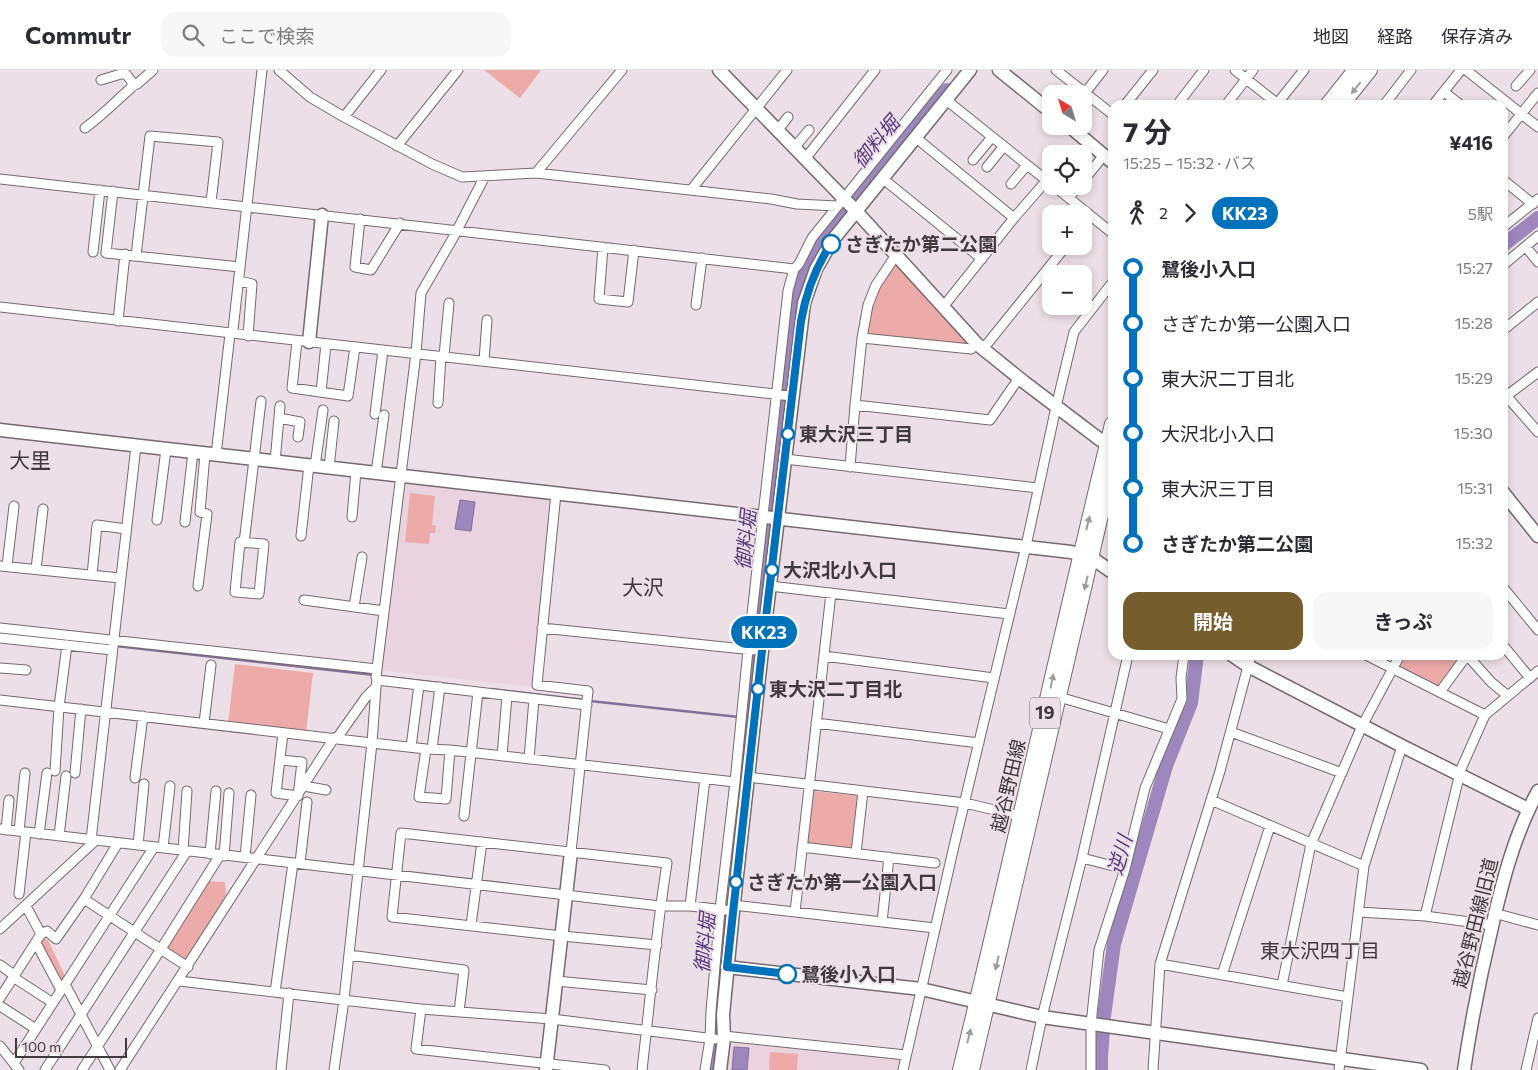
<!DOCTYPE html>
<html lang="ja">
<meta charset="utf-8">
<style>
body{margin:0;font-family:Commissioner,"Noto Sans JP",sans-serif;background:#f7f7f7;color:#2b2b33;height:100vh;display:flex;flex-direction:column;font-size:19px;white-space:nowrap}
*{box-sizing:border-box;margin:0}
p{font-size:16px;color:#7c7c81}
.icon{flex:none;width:28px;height:28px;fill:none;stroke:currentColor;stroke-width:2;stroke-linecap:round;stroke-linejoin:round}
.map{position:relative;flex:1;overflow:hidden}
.panel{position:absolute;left:1108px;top:30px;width:400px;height:560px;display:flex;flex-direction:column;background:#fff;border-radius:15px;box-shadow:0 2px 8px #0003}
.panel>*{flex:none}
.badge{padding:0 10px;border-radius:16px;font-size:18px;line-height:32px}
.needle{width:32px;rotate:322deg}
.fabs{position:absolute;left:1042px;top:15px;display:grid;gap:10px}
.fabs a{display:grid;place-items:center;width:50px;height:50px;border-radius:10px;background:#fff;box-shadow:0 2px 8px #0003;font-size:25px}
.scale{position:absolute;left:15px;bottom:12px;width:112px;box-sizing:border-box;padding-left:5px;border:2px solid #403a3d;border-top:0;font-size:14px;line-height:18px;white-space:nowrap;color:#403a3d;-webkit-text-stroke:4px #eddfe7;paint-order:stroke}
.map>.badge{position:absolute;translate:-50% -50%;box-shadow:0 0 0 2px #fff}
.legs{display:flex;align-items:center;gap:8px;height:55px;padding:0 15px;font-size:16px}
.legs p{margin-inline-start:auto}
.headline{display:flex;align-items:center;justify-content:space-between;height:85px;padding:0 15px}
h1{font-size:28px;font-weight:700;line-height:38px}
.cta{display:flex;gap:10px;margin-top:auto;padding:10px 15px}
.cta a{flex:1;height:58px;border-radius:15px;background:#765d2e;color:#fff;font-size:20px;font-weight:700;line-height:58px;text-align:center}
.cta a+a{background:#f7f7f7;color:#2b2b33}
ul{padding:0 15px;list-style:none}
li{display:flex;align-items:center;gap:18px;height:55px;font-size:19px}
li i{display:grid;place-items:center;width:8px;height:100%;margin:0 6px;background:currentColor}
li i::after{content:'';width:12px;height:12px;margin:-6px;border:4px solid;border-radius:50%;background:#fff}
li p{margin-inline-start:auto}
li:first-child i{background:linear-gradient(#0000 50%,currentColor 0)}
li:last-child i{background:linear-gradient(currentColor 50%,#0000 0)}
header{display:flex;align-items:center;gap:30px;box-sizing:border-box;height:70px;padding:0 25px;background:#fff;border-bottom:1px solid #e1e1e2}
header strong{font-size:24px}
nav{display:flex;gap:28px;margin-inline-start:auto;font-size:18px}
.search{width:350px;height:45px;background:#f7f7f7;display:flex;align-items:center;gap:12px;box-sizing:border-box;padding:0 18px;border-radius:15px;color:#7c7c81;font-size:19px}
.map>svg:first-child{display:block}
.built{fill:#e9d3df}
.green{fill:#ecaba8}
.water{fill:#9d87bd;stroke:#817097}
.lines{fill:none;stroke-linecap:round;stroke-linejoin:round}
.stream{stroke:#817097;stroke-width:2.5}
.river{stroke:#9d87bd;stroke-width:14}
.street-casing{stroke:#766970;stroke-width:11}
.secondary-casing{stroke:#766970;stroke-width:15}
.primary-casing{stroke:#766970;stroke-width:16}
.street{stroke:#fff;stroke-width:9}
.secondary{stroke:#fff;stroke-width:12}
.primary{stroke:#fff;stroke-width:14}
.oneway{fill:#a09c9e}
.line-1-casing{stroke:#fff;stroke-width:11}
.line-1{stroke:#0072bc;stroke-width:8}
.stop-1-dot{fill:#fff;stroke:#0072bc;stroke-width:2.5}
.labels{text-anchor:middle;stroke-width:4;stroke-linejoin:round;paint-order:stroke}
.shield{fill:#eddfe7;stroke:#746c70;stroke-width:1}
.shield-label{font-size:18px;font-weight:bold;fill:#403a3d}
.stop-label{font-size:19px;font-weight:bold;fill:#403a3d;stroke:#eddfe7;text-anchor:start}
.street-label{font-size:19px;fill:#403a3d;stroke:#eddfe7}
.water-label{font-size:20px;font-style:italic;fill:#57387c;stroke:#eddfe7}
.neighbourhood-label{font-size:20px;fill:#403a3d;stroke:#eddfe7}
.quarter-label{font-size:21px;fill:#403a3d;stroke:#eddfe7}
</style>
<header>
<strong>Commutr</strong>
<div class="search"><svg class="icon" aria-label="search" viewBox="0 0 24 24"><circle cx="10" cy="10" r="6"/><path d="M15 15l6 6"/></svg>ここで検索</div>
<nav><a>地図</a><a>経路</a><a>保存済み</a></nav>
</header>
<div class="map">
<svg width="1538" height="1000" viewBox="0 0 1538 1000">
<rect width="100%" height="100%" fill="#eddfe7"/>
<path class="built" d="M401,410l152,18 -20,189 -154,-17z
M728,970l173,19 -3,11h-175z"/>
<path class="green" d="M484,0h57l-21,28z
M895,192l74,81 -2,2 -97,-11 -2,-3 2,-21 8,-19z
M410,423l25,3 -3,29 4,1 -1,7h-5l-1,11 -24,-2z
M1405,585h58l-23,30 -3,2 -35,-18 -1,-3z
M235,594l78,9 -7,59 -78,-9z
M812,721l47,5 -5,50 -4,3 -41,-5 -3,-4z
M205,811l20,1 2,22 -40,61 -24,-17z
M44,868l4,2 17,36 -6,6 -19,-39z
M770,982l28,2 -1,16h-28z"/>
<path class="water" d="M460,430l15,2 -4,29 -16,-2z
M734,977l15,1 -2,22h-15z"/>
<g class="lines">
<path class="stream" d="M0,563l73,8
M116,576l258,29
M379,606l77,9
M491,619l94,11
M590,631l149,16"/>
<path class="river" d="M1502,176l36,-28
M741,716l6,-68 20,-170 1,-27 30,-211 1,-23 5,-19 56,-75 87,-103
M712,1000l3,-48 11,-105
M1101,1000v-13l3,-41 10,-72 52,-178 25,-63 6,-48"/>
<g class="street-casing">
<path id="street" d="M279,0l31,27 34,20 88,47 30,13 74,-4 235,26 26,5 40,2
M1056,0l56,44
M1235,0l44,35
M1466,0l72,57
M132,16l5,-2 16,-14
M1516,16l14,-16
M1444,22l17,13
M1085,23l18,-23
M945,29l106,85
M1125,35l28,-35
M1177,35l27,-35
M1226,35l27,-35
M1276,35l28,-35
M1384,35l27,-35
M1433,35l28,-35
M344,47l37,-47
M85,58c17,-12 31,-27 47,-41v-5l-6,-8h-5l-20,6
M777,61l11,-14
M915,67l99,81
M1502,68l36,-45
M397,76l61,-76
M794,78l15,-18
M805,89l70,-89
M973,90l19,-23
M987,97l17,-21
M536,103l86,-103
M882,108l100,81
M0,109l794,90
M1502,109l31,25
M1084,110l20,-25
M1011,114l16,-19
M1054,116l58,47
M691,120l96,-120
M113,121l-7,62 134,14
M1069,128l9,-12
M360,149l-5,48 16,3 29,-47
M1084,154l7,-8
M1502,158l36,-29
M603,177l-4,52 29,3 6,-52
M1526,177l12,15
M93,182l7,-62
M136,186l14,-120 68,6 -7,60
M1502,196l36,-30
M239,211l13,3 -4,52
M696,235l6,-47
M0,237l792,89
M943,237l71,-89 33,-38
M118,251l7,-67
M1502,261l36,-29
M862,268l109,11 6,-5
M297,271l-5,47 56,8 7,-49
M983,279l83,-103
M444,286l5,-53
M484,291l3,-41
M1502,321l36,41
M321,322l5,-48
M1505,327l33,-25
M438,333l3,-47
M855,335l135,15 29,-42
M375,344l8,-64
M279,348l21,4 -2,15
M216,385l14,-121 3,-4 29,-260
M785,389l253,29
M275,392l5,-56
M315,396l8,-56
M850,397l5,-62 7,-67 6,-33 8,-20 20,-30
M329,398l5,-47
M376,403l8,-58
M556,423l-19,192 51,6 -17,161
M352,447l4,-46
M157,450l9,-71
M185,452l8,-70
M301,466l8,-71
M240,472l24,2 -5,50 -24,-2z
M244,473l17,-142
M0,496l120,12
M7,496l7,-60
M36,499l7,-60
M92,505l5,-50 29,4
M198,516l9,-72 -7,-2 5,-58
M770,516l239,28
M1502,516l36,44
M304,530l80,11
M354,537l8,-50
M0,558l377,41
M542,558l211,22
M0,568l112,12
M1502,574l28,34
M1366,585l119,60
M1467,585l24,27 17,14
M824,586l170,22
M0,598l26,2
M377,610l210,25
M1440,622l27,-37
M1059,627l110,32
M0,630l372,43 54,6 24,1 285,32
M204,653l7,-58
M816,653l163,20
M1231,662l111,41
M337,668l29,-41 10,-10 1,-7 -1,-3 40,-324 5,-60 32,-55 32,-62
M411,677l8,-62
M426,679l-7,48 27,2 4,-49
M432,679l8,-62
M502,686l5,-60
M529,689l5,-60
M280,690l22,2 -4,34 -22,-3 7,-60
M55,701l4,-64 8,-62
M75,703l6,-64
M748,707l217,26 55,13
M135,708l8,-62
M304,716l22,4
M1211,730l153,66
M464,746l14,-124
M0,759c220,26 440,50 660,77h30l35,4
M6,760l3,-30
M19,761l6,-58
M39,764l8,-61
M59,766l7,-60
M91,770l45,-394
M138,775l6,-61
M802,777l133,16
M163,778l7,-62
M183,781l4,-60
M856,783l7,-62
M210,784l6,-63
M224,786l5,-63
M245,787l6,-62
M1082,788l43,11
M300,793l7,-61
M19,824l7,-62
M84,829l104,68
M733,835l202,23
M26,836l15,28
M690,836l15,-127
M795,842l36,-319
M1359,842l66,4 67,9
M1494,843l44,12
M1425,846l36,-147 24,-54 53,-44
M882,852l7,-65
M471,855l11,-83
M0,859l96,-89
M36,873l25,47
M349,885l115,15 -5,42
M1160,894l188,33
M0,895l14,10
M1222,905l48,-149
M13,907l40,26
M179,911l242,28 131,10 163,20
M556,911l96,9
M65,914l45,86
M1282,915l29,-141 51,-118 38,-71
M275,922l18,-129
M0,928l41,-64 6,-3 9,8 28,-40 34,-56
M0,936l36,23
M421,939l-5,40 189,21
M724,966l182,19
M0,976l19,24
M14,993l140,-216
M45,1000l142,-219
M82,1000l79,-121 59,-94
M120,1000l214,-332
M281,1000l8,-77
M334,1000l10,-70 28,-257 4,-56
M642,1000c8,-69 14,-138 25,-207l-266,-30 -9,84 170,19 95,9
M705,1000l5,-31 1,-28 9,-101 15,-128 13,-132 40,-359 6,-22 5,-5 13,-26 135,-168
M903,1000l51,-224 72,-300 30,-139 18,-75 38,-49
M1031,1000l11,-53 40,-159 46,-203
M1091,1000v-46l8,-74 26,-81 20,-81 37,-89 -1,-21 3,-23
M1153,1000l7,-106 60,-193 31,-116
M1339,1000l25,-204 38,-120
M1526,1000l12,-52"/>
</g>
<g class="secondary-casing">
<path id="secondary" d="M719,0l137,141 121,133 47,38 83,63
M999,0l52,42
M1069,56l43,36
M309,272l13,-127
M0,360l1071,122 21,6 20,14
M1502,421l36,45
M1232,585l16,11 154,80 126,63
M727,897l194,22 121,28 379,53
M546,1000l25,-218
M720,1000l4,-32 -1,-23 10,-104 29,-260 42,-348 12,-34 16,-28 138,-171
M1464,1000c7,-47 16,-93 27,-139 11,-48 23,-96 47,-140"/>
</g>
<g class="primary-casing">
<path id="primary" d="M1327,35l28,-35
M1342,35l28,-35
M960,1000c53,-215 99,-431 152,-646
M972,1000l140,-602"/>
</g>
<use href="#street" class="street"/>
<use href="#secondary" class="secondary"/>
<use href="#primary" class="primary"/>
</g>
<defs><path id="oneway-solid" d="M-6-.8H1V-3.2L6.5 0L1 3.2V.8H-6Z" transform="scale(1.25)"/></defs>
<g class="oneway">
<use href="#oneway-solid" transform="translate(1356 18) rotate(129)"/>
<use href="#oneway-solid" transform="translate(1088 453) rotate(-76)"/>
<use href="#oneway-solid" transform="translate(1086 513) rotate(103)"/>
<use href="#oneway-solid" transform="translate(1052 611) rotate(-78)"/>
<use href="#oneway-solid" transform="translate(997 893) rotate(103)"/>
<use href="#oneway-solid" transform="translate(969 966) rotate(-76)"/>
</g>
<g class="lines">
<g class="line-1-casing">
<path id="line-1" d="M787,904l-60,-7 35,-316 39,-330c5,-28 14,-53 30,-77"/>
</g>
<use href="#line-1" class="line-1"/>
</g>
<g class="stop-1-dot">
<circle cx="831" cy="174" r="9"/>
<circle cx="788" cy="364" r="6"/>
<circle cx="772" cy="500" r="6"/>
<circle cx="758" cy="619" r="6"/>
<circle cx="736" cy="812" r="6"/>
<circle cx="787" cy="904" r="9"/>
</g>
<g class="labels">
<rect class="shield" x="1030" y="627.5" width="30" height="31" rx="4"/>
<g class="shield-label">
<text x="1045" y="649">19</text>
</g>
<g class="stop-label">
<text x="845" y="181">さぎたか第二公園</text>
<text x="799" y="371">東大沢三丁目</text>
<text x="783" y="507">大沢北小入口</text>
<text x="769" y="626">東大沢二丁目北</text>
<text x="747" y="819">さぎたか第一公園入口</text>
<text x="801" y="911">鷺後小入口</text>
</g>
<g class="street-label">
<text transform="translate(1008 716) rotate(-77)" y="7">越谷野田線</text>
<text transform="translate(1475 853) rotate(-76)" y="7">越谷野田線旧道</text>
</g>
<g class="water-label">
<text transform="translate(876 72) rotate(-50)" y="7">御料堀</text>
<text transform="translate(746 470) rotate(-84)" y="7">御料堀</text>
<text transform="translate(1120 785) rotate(-74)" y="7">逆川</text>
<text transform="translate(705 873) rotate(-84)" y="7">御料堀</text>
</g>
<g class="neighbourhood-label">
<text x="1320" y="888">東大沢四丁目</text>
</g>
<g class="quarter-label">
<text x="30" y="398">大里</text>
<text x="643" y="525">大沢</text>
</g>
</g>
</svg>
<div class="fabs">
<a><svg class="needle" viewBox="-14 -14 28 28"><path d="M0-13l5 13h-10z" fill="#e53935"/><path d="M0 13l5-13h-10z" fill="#7c7c81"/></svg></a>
<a><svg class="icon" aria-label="locate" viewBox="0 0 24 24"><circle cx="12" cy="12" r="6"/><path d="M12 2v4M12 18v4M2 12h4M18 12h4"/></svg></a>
<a>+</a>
<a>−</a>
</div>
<div class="scale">100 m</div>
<b class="badge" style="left:764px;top:562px;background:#0072bc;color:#fff">KK23</b>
<section class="panel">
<div class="headline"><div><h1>7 分</h1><p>15:25 – 15:32 · バス</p></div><b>¥416</b></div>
<div class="legs"><svg class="icon" aria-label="walk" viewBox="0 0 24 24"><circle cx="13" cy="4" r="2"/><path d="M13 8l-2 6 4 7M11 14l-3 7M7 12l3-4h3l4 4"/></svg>2<svg class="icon" aria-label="forward" viewBox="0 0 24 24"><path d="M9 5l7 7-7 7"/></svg><b class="badge" style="background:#0072bc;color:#fff">KK23</b><p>5駅</p></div>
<ul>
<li><i style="color:#0072bc"></i><b>鷺後小入口</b><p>15:27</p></li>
<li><i style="color:#0072bc"></i><span>さぎたか第一公園入口</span><p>15:28</p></li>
<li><i style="color:#0072bc"></i><span>東大沢二丁目北</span><p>15:29</p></li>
<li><i style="color:#0072bc"></i><span>大沢北小入口</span><p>15:30</p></li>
<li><i style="color:#0072bc"></i><span>東大沢三丁目</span><p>15:31</p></li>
<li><i style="color:#0072bc"></i><b>さぎたか第二公園</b><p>15:32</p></li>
</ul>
<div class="cta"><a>開始</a><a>きっぷ</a></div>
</section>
</div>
